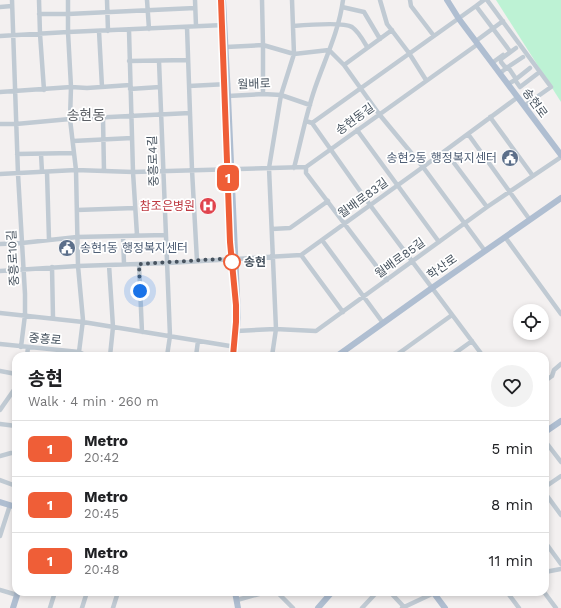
<!DOCTYPE html>
<meta charset="utf-8">
<style>
body{margin:0;font-family:"Work Sans","Noto Sans KR",sans-serif;background:#f2f2f2;color:#202124;height:100vh;display:flex;flex-direction:column;font-size:15px;white-space:nowrap}
*{box-sizing:border-box;margin:0}
p{font-size:13px;color:#757577}
.icon{flex:none;width:22px;height:22px;fill:none;stroke:currentColor;stroke-width:2;stroke-linecap:round;stroke-linejoin:round}
.map{position:relative;flex:1;overflow:hidden}
.drawer{position:absolute;left:12px;top:352px;width:537px;height:244px;display:flex;flex-direction:column;background:#fff;border-radius:12px;box-shadow:0 2px 6px #0003}
.drawer>*{flex:none}
.badge{padding:0 8px;border-radius:6px;font-size:14px;line-height:26px}
.controls{position:absolute;left:513px;top:304px;display:grid;gap:8px}
.controls a{display:grid;place-items:center;width:36px;height:36px;border-radius:50%;background:#fff;box-shadow:0 2px 6px #0003;font-size:20px}
.you{position:absolute;width:20px;height:20px;margin:-10px;border:3px solid #fff;border-radius:50%;background:#1a73e8;box-shadow:0 0 0 6px #1a73e833}
.map>.badge{position:absolute;translate:-50% -50%;box-shadow:0 0 0 2px #fff}
.round{display:grid;place-items:center;flex:none;width:42px;height:42px;border-radius:21px;background:#f2f2f2}
.head{display:flex;align-items:center;justify-content:space-between;height:68px;padding:0 16px}
h1{font-size:19px;font-weight:700;line-height:30px}
ul{padding:0;list-style:none}
li{display:flex;align-items:center;gap:12px;height:56px;padding:0 16px;border-top:1px solid #e0e0e0}
li div{flex:1}
li b{display:block;font-size:15px}
li em{font-style:normal}
li .badge{min-width:44px;font-weight:700;text-align:center}
.map>svg:first-child{display:block}
.green{fill:#bdf2d4}
.lines{fill:none;stroke-linecap:round;stroke-linejoin:round}
.minor{stroke:#c0cad3;stroke-width:4.5}
.major{stroke:#afbed1;stroke-width:6}
.line-casing{stroke:#fff;stroke-width:9}
.line{stroke:#ef5e37;stroke-width:6}
.walk{stroke:#47535f;stroke-width:4;stroke-dasharray:0 7.2}
.stop-dot{fill:#fff;stroke:#ef5e37;stroke-width:2}
.labels{text-anchor:middle;stroke-width:3.5;stroke-linejoin:round;paint-order:stroke}
.street-label{font-size:12px;fill:#47535f;stroke:#fff}
.service-label{font-size:12px;fill:#4e5e75;stroke:#fff;text-anchor:end}
.health-label{font-size:12px;fill:#be3a42;stroke:#fff;text-anchor:end}
.stop-label{font-size:12px;font-weight:bold;fill:#47535f;stroke:#fff;text-anchor:start}
.quarter-label{font-size:14px;fill:#5c6066;stroke:#fff}
</style>
<div class="map">
<svg width="561" height="608" viewBox="0 0 561 608">
<rect width="100%" height="100%" fill="#f3f0f0"/>
<path class="green" d="M496,0h65v102z"/>
<g class="lines">
<path class="minor" d="M12,0l6,174 7,120v21l-4,32
M39,0l1,34 4,56
M68,0v32l3,55 -1,32 6,51 2,96 5,54 -4,32
M107,0l1,31
M147,0l2,29
M195,0l1,26
M262,0l1,45v49
M380,0l7,24 22,29 17,27
M410,0l1,6 23,30
M484,0l-8,6 33,44
M487,0l64,87 -27,19
M0,7l12,-1
M342,7l22,5 16,27
M39,14h29l127,-6
M293,26c12,-1 51,-4 59,1 7,5 11,13 15,20
M187,27l5,143 5,91
M129,30l4,142 4,63
M99,31l3,56
M0,36l68,-4 156,-7
M476,41l27,-20
M226,47l37,-2 31,9 35,-4 15,15 35,49 44,53 62,84
M516,48l-15,11v3l4,5h3l15,-10
M129,61l59,-1
M159,61l11,275 -3,20
M492,63l11,-8
M344,65l48,-35
M500,73l8,-6 8,12
M515,80l15,-12
M508,84l7,-4 5,7 17,-13
M189,86l39,-2
M130,89l30,-2
M0,92l71,-5 16,1 43,-3
M228,96l35,-2 18,1 29,10
M490,117l43,59
M103,118l1,53
M306,121l6,2 58,82 113,151
M312,123l164,-117
M0,124h16l54,-5 120,-6
M357,130l82,112
M468,134l62,86
M73,141l59,-3
M445,151l42,56
M17,154l57,-1
M41,154l1,18
M306,167v6l81,107
M294,168c7,-27 12,-54 21,-80 10,-29 24,-57 28,-88
M47,172l2,68
M0,174l76,-4 57,2 173,-5 172,-123
M77,210l58,-2
M272,229l18,-1 38,-27
M123,236l1,28
M505,237l56,77
M322,240l61,83
M0,244l22,-1 55,-6 89,-2
M301,255l42,57
M139,264l3,68
M109,265l4,62 -3,29
M52,267l1,51
M0,271l78,-5 90,-3 133,-8 122,-88 95,-70
M0,313l83,9 153,25
M237,331l38,-2 41,2 171,-124 74,-50
M0,344l79,8 8,4
M27,356l1,-9
M196,356l2,-15
M272,356l4,-27 -7,-161 12,-73 13,-41 -2,-54
M395,356l57,-41
M451,356l21,-15
M0,371l16,3
M545,381l7,-5 2,-6 7,-6
M0,410l16,-23
M0,424l16,2
M545,441l16,21
M0,456l11,-3h5
M0,480l16,6
M545,487l16,-11
M545,493l16,22
M0,536l10,-31
M545,542l16,22
M545,572l16,-3
M0,590l17,5
M166,592h1
M277,592l16,16
M390,592l15,16
M507,592l12,16
M544,592l12,16
M237,600l29,-8
M50,608l5,-16
M82,608l5,-16
M113,608l5,-16
M362,608l15,-16
M402,608l32,-15 6,-1"/>
<path class="major" d="M223,0l5,96 10,222 -4,38
M447,0l12,19 102,136
M337,356l95,-68 129,-90
M545,432l16,-11
M0,502l16,5
M235,592l3,16
M433,592l12,16
M13,608l5,-16
M318,608l14,-16"/>
</g>
<g class="lines">
<g class="line-casing">
<path id="line" d="M221,0l9,242 6,63v17l-3,34"/>
</g>
<use href="#line" class="line"/>
<path class="walk" d="M140,291l-1,-27 96,-6v4h-3"/>
</g>
<defs>
<g id="civic-disc" transform="scale(0.9)"><circle r="9.5" fill="#5c6f8a" stroke="#fff"/><path d="M-.6-6.5H3V-4.5H.6V-3L4-1V1h2V6H-6V1h2V-1L-.6-3ZM-1.2 2.5V6h2.4V2.5Z" fill="#fff"/></g>
<g id="hospital-disc" transform="scale(0.9)"><circle r="9.5" fill="#e0444e" stroke="#fff"/><path d="M-5-5h3v3.5h4V-5h3V5h-3V1.5h-4V5h-3Z" fill="#fff"/></g>
</defs>
<g fill-rule="evenodd">
<use href="#civic-disc" x="510" y="158"/>
<use href="#hospital-disc" x="208" y="206"/>
<use href="#civic-disc" x="67" y="248"/>
</g>
<circle class="stop-dot" cx="232" cy="262" r="8"/>
<g class="labels">
<g class="street-label">
<text transform="translate(254 84) rotate(-2)" y="4">월배로</text>
<text transform="translate(535 103) rotate(54)" y="4">송현로</text>
<text transform="translate(355 119) rotate(-36)" y="4">송현동길</text>
<text transform="translate(153 161) rotate(-92)" y="4">중흥로4길</text>
<text transform="translate(363 198) rotate(-36)" y="4">월배로83길</text>
<text transform="translate(13 258) rotate(-93)" y="4">중흥로10길</text>
<text transform="translate(400 258) rotate(-36)" y="4">월배로85길</text>
<text transform="translate(442 267) rotate(-35)" y="4">학산로</text>
<text transform="translate(45 339) rotate(5)" y="4">중흥로</text>
</g>
<g class="service-label">
<text x="497" y="162">송현2동 행정복지센터</text>
<text x="80" y="252" text-anchor="start">송현1동 행정복지센터</text>
</g>
<g class="health-label">
<text x="195" y="210">참조은병원</text>
</g>
<g class="stop-label">
<text x="244" y="266">송현</text>
</g>
<g class="quarter-label">
<text x="86" y="120">송현동</text>
</g>
</g>
</svg>
<div class="controls">
<a><svg class="icon" aria-label="locate" viewBox="0 0 24 24"><circle cx="12" cy="12" r="6"/><path d="M12 2v4M12 18v4M2 12h4M18 12h4"/></svg></a>
</div>
<div class="you" style="left:140px;top:291px"></div>
<b class="badge" style="left:228px;top:178px;background:#ef5e37;color:#fff">1</b>
<section class="drawer">
<div class="head"><div><h1>송현</h1><p>Walk · 4 min · 260 m</p></div><a class="round"><svg class="icon" aria-label="heart" viewBox="0 0 24 24"><path d="M12 20l-8-8c-3-5 5-10 8-4 3-6 11-1 8 4z"/></svg></a></div>
<ul>
<li><span class="badge" style="background:#ef5e37;color:#fff">1</span><div><b>Metro</b><p>20:42</p></div><em>5 min</em></li>
<li><span class="badge" style="background:#ef5e37;color:#fff">1</span><div><b>Metro</b><p>20:45</p></div><em>8 min</em></li>
<li><span class="badge" style="background:#ef5e37;color:#fff">1</span><div><b>Metro</b><p>20:48</p></div><em>11 min</em></li>
</ul>
</section>
</div>
